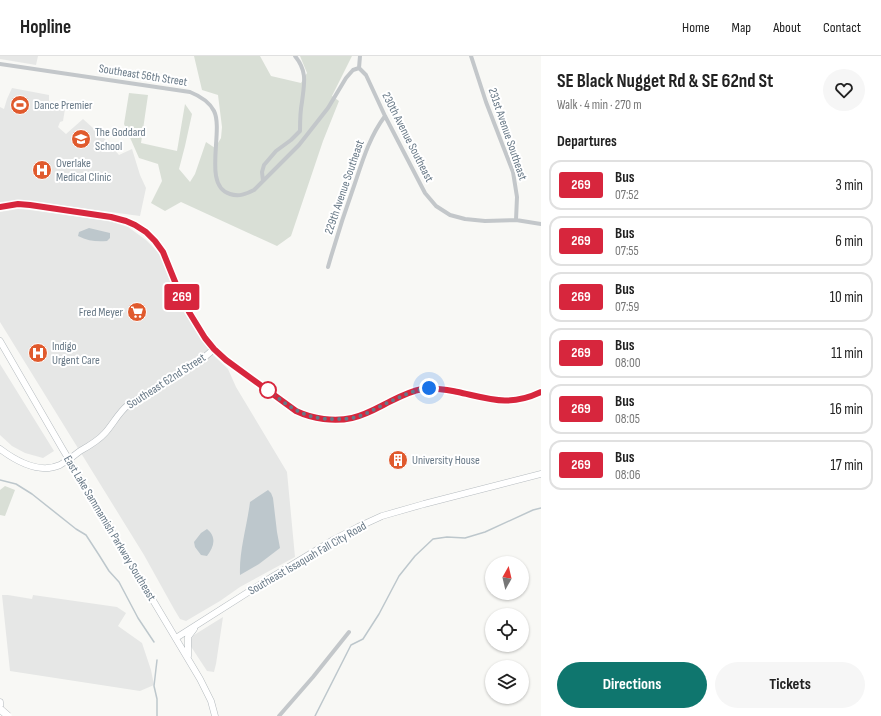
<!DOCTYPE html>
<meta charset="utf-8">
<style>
body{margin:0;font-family:"Sofia Sans Condensed",sans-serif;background:#f6f6f6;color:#222;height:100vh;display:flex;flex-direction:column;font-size:15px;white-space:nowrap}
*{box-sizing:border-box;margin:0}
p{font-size:13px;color:#767676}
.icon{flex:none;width:22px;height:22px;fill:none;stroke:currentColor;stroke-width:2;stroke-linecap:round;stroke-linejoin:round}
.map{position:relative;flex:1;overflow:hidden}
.sheet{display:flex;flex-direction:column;background:#fff;width:340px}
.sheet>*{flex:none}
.badge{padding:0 8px;border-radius:3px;font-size:14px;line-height:26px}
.needle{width:26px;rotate:8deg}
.fabs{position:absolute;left:485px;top:500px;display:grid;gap:8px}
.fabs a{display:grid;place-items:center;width:44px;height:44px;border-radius:50%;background:#fff;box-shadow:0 1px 3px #0004;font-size:20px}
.you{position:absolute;width:20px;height:20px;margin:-10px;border:3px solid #fff;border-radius:50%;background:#1a73e8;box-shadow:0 0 0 6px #1a73e833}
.map>.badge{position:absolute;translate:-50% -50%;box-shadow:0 0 0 2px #fff}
h2{padding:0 16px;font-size:15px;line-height:36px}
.round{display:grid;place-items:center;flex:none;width:42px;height:42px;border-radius:21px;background:#f6f6f6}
.summary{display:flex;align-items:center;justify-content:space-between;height:68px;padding:0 16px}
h1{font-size:19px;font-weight:700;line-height:30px}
.button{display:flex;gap:8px;margin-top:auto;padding:8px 16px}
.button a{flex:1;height:46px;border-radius:24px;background:#0f766e;color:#fff;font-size:16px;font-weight:700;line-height:46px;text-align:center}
.button a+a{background:#f6f6f6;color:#222}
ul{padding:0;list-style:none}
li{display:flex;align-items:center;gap:12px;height:50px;margin:0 8px 6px;padding:0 8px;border:2px solid #e0e0e0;border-radius:12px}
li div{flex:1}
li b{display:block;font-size:15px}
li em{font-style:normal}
li .badge{min-width:44px;font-weight:700;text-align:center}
header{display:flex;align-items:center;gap:24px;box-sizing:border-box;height:56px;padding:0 20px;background:#fff;border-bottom:1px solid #e0e0e0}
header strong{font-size:19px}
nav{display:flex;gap:22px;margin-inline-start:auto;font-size:14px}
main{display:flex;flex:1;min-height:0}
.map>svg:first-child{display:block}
.built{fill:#e6e7e6}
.green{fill:#d9dfd6}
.water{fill:#bdc7cc}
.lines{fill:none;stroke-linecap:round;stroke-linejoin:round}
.stream{stroke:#bdc7cc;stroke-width:1.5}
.secondary-casing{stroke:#b5bbbf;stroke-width:7}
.street{stroke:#c3c7ca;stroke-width:4}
.secondary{stroke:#fff;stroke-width:6}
.highway-bridge-casing{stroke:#b6babd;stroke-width:8;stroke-linecap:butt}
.highway-bridge{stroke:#fff;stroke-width:7}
.line-casing{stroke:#fff;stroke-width:9}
.line{stroke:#d7263d;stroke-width:6}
.walk{stroke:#677886;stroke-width:4;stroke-dasharray:0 7.2}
.stop-dot{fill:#fff;stroke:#d7263d;stroke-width:2}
.labels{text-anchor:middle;stroke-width:4;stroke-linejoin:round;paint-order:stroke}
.street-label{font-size:12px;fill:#677886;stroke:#fff}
.poi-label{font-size:12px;fill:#677886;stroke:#fff;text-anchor:start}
</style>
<header>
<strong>Hopline</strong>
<nav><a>Home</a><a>Map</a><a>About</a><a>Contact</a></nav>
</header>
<main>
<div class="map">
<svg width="541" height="660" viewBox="0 0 541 660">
<rect width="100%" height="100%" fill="#f8f8f5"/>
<path class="built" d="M0,0h38l-2,9 -36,-6z
M12,32l37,7v6l17,2 -3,18 -3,1 -2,5 8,7 17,-15 20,18 16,18 13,-6 8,26 6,13 -6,28 -74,-10 -28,-4 -20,-1 -18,1v-95l4,2 3,-10z
M18,153l12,1 79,11 19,6 18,13 19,19 20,50 27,45 16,15 8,18 51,85 8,85 -55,30 -20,14 -34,20 -6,-2 -6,-10 -30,-54 -144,-233v-110z
M0,308l54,87 -11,7 -18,-5 -13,-7 -12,-11z
M2,539h6l24,4 1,-4 84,12 9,6 -8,13 24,17 9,27 3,15 -14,6 -130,-20z
M223,561l-7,47 -2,8 -7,-1 -17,-26 1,-6 3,-4z"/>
<path class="green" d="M194,0h66l11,20 30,7 6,-10 -7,-17h52l-20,40 7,5 -16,40 -32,95 -14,10 -96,-44 -16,9 -14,-8 11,-22 -4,-17 -19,-6 -15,-34 5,-31 19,2 -7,48 36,8 8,-47 7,10 -7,32 -6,23 11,13 5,-8 11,-32 9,6 6,-10 1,-11 -4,-32 -16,-5z
M5,430l10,4 -10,26 -5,-1v-25z"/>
<path class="water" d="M89,172l21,5v5l-3,3c-10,1 -19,0 -29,-5l1,-4z
M268,434l3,3 2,5 4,34 3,16 -21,16 -19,11c-1,-24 7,-49 10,-73z
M207,473c10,8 7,18 0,27l-6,-1 -6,-8 -1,-5 7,-9z"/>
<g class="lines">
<path class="stream" d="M0,424l16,4 16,10 44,35 10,6 13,20 10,16 10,11 19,36 16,24
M157,660v-17l-3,-13 3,-26
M315,660l36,-71 12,-6 16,-25 20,-38 16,-20 18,-17 14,-2 18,1 20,-6 48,-22 8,-2"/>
<g class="secondary-casing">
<path id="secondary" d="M0,151l18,-3 12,1c16,2 31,5 46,7 37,5 65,6 87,40l21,50 21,36 9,11 12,11 70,51c17,8 38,11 56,7 14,-3 27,-11 39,-17 10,-5 20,-10 31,-12 12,-2 25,1 36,3 32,7 52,15 83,0
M0,285l62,107 138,231 11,22 4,15
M0,393c16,12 40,25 60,16 7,-4 14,-9 20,-14 9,-5 18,-10 25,-18 8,-9 14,-21 23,-28l72,-44 14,-12
M176,582l96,-61 61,-37 25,-13 24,-11 42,-12 117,-30
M188,600v-19l6,-8
M0,646l1,14"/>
</g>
<path class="street" d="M471,0l15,46 27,70 4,25 -1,23
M0,8l190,28c10,4 19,9 24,19 10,20 -12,75 16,83 9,3 16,0 24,-4l45,-45 29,-37 18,-30 7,-8 6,-2
M359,12l7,7 19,41 40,77 11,13 14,9 15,4 20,2 31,-1 25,4
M359,12l1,-12
M263,125l-1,-9 2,-7 12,-14 15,-11 9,-9c0,-10 0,-19 2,-29 2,-18 6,-30 -7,-46
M328,211c8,-28 17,-56 27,-84 8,-24 15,-47 30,-67
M279,660l34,-39 36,-45"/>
<use href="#secondary" class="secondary"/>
<g class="highway-bridge-casing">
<path id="highway-bridge" d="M0,653l8,7"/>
</g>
<use href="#highway-bridge" class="highway-bridge"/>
</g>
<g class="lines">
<g class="line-casing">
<path id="line" d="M0,151l18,-3 12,1 81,12 15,4 9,4 11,7 9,9 8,11 17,42 9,18 16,26 9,11 12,11 70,51c17,8 38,11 56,7 14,-3 27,-11 39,-17 10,-5 20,-10 31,-12 12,-2 25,1 36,3 32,7 52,15 83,0"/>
</g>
<use href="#line" class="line"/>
<path class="walk" d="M268,334c21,17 38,30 66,29 6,0 12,0 18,-1 11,-2 21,-8 31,-13 15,-7 29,-15 46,-17"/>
</g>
<defs>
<g id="stadium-disc" transform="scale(1)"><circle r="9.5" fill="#e05a2d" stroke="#fff"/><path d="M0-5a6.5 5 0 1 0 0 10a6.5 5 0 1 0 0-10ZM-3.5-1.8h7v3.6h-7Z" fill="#fff"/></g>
<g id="school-disc" transform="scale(1)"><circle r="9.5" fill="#e05a2d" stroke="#fff"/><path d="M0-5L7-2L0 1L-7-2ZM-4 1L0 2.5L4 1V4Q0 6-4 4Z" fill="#fff"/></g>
<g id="hospital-disc" transform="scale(1)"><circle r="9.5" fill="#e05a2d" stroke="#fff"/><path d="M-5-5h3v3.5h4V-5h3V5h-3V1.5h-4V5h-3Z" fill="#fff"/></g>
<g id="supermarket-disc" transform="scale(1)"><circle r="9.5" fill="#e05a2d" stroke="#fff"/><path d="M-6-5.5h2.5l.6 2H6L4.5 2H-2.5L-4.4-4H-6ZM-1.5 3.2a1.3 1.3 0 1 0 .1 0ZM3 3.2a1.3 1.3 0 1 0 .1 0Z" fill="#fff"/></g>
<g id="building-disc" transform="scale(1)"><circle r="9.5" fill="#e05a2d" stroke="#fff"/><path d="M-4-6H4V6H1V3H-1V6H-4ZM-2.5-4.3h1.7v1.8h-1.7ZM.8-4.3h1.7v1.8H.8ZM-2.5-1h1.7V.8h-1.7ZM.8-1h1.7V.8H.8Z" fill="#fff"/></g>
</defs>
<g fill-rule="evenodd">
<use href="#stadium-disc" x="20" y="49"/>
<use href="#school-disc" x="81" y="83"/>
<use href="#hospital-disc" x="42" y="114"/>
<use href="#supermarket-disc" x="137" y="256"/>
<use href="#hospital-disc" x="38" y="297"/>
<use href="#building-disc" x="398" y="404"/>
</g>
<circle class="stop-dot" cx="268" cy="334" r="8"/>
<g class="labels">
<g class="street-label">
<text transform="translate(143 19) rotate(9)" y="4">Southeast 56th Street</text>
<text transform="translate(508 78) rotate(71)" y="4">231st Avenue Southeast</text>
<text transform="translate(408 81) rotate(63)" y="4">230th Avenue Southeast</text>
<text transform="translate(344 131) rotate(-71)" y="4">229th Avenue Southeast</text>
<text transform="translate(166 325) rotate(-33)" y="4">Southeast 62nd Street</text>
<text transform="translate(110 472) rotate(59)" y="4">East Lake Sammamish Parkway Southeast</text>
<text transform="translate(307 502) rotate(-30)" y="4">Southeast Issaquah Fall City Road</text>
</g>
<g class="poi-label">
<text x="34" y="53">Dance Premier</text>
<text x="95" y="80">The Goddard<tspan x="95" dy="14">School</tspan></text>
<text x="56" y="111">Overlake<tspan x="56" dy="14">Medical Clinic</tspan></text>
<text x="123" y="260" text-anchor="end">Fred Meyer</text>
<text x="52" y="294">Indigo<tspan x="52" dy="14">Urgent Care</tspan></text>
<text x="412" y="408">University House</text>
</g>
</g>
</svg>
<div class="fabs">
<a><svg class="needle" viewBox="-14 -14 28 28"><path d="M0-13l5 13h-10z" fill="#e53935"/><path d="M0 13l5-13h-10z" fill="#767676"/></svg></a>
<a><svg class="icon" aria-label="locate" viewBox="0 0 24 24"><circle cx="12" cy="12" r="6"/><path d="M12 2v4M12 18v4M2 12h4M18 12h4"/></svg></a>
<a><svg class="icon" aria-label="layers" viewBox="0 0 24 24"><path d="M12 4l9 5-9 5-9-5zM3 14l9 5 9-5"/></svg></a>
</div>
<div class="you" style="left:429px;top:332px"></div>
<b class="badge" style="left:182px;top:241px;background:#d7263d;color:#fff">269</b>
</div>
<section class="sheet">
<div class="summary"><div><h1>SE Black Nugget Rd &amp; SE 62nd St</h1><p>Walk · 4 min · 270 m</p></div><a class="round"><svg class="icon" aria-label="heart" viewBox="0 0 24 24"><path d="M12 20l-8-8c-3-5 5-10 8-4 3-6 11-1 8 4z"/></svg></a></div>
<h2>Departures</h2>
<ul>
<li><span class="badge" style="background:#d7263d;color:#fff">269</span><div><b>Bus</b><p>07:52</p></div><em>3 min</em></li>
<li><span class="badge" style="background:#d7263d;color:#fff">269</span><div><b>Bus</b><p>07:55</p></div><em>6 min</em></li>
<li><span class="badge" style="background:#d7263d;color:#fff">269</span><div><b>Bus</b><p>07:59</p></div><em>10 min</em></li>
<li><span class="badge" style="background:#d7263d;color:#fff">269</span><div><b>Bus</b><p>08:00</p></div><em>11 min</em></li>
<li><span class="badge" style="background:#d7263d;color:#fff">269</span><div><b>Bus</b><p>08:05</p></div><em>16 min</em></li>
<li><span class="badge" style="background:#d7263d;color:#fff">269</span><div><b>Bus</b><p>08:06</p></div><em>17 min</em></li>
</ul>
<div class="button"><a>Directions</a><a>Tickets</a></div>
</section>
</main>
